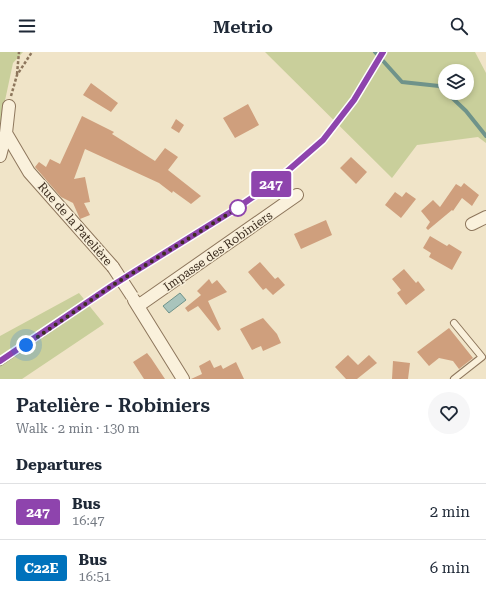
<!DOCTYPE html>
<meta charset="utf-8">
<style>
body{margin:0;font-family:"Roboto Serif",serif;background:#f6f6f7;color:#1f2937;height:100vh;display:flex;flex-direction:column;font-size:15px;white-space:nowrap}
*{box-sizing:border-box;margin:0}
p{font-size:13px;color:#747a83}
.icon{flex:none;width:22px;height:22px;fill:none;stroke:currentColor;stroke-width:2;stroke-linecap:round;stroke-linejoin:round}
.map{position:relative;height:327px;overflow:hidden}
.drawer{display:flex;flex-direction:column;background:#fff;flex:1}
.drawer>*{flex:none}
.badge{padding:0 8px;border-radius:3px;font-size:14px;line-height:26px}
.tools{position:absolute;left:438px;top:12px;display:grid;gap:8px}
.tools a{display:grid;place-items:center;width:36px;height:36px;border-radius:50%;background:#fff;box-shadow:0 2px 6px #0003;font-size:20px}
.you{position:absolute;width:20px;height:20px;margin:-10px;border:3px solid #fff;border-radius:50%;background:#1a73e8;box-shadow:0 0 0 6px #1a73e833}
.map>.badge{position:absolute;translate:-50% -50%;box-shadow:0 0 0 2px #fff}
h2{padding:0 16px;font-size:15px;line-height:36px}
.round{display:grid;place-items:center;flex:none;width:42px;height:42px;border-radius:21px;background:#f6f6f7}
.headline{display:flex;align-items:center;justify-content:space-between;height:68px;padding:0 16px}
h1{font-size:19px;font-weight:600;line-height:30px}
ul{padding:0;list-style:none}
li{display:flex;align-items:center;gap:12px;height:56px;padding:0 16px;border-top:1px solid #e0e1e3}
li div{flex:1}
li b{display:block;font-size:15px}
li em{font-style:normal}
li .badge{min-width:44px;font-weight:700;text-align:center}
header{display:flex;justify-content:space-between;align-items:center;height:52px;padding:0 16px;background:#fff;font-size:18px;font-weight:600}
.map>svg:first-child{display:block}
.green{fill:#c9cf9b;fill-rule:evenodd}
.water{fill:#a9c4bc;stroke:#6f938a}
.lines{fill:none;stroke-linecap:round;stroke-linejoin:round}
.stream{stroke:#6f938a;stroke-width:4}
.building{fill:#cf9f7d}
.lane-casing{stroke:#8d765c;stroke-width:8}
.street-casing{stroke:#8d765c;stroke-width:14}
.path{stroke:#8d765c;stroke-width:2.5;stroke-dasharray:3 2;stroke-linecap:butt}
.lane{stroke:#faf1dc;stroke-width:6}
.street{stroke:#faf1dc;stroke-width:12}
.street-bridge-casing{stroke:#8d765c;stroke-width:14;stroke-linecap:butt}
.street-bridge{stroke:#faf1dc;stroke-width:12}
.line-casing{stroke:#fff;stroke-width:9}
.line{stroke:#8e44ad;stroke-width:6}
.walk{stroke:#3d2e20;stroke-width:4;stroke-dasharray:0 7.2}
.stop-dot{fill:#fff;stroke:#8e44ad;stroke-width:2}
.labels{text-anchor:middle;stroke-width:3;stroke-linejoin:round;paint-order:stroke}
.street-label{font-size:12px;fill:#3d2e20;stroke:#f7eed8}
</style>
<header><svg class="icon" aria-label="menu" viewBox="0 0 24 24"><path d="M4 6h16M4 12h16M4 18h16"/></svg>Metrio<svg class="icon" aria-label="search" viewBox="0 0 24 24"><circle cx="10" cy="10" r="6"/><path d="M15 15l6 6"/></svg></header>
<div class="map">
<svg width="486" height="327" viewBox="0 0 486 327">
<rect width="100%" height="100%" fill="#f0e4c8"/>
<path class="green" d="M0,0h23l-10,11 -13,61z
M265,0h210l11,21v70l-8,-6 -61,8 -25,33zM445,19h22v22h-22z
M79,241l25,31 -82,55h-22v-43z"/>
<path class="water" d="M180,241l6,7 -17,13 -6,-7z"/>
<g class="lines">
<path class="stream" d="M375,0l27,30 37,4 6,5
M447,41l19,18 20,25"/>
</g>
<path class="building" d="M91,31l27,20 -7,9 -28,-17z
M248,52l11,21 -24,13 -12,-20z
M82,64l32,16 -2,2 43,27 10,-13 13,9 -10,13 33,26 -10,8 -18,-13 -1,2 -13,-10 -74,-34 -11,30 11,-2 5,25 -6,1 6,12 -10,4 -7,-16 -12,-6 -26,-30 4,-5 7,5 4,-8 10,5z
M176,67l8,6 -5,8 -8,-5z
M351,105l16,15 -11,12 -16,-16z
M464,131l15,12 -7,11 -10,-8 -9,13 -1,-1 -24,20 -2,-2 4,-6 -9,-11 12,-11 7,7 16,-23 5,3z
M395,140l7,5 4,-5 10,7 -15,19 -16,-13z
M326,168l6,15 -31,14 -7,-15z
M430,184l17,10 2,-2 13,8 -10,18 -23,-13 2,-4 -8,-5z
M260,210l15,17 3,-2 7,8 -12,10 -7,-7 -3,2 -15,-18z
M404,217l12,14 2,-2 7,9 -19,15 -9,-12 4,-3 -9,-11z
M209,227l3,5 5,-4 10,12 -19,9 13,28 -3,2 -20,-25 -10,6 -3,-4 16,-13 -4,-4z
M263,266l14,16 4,9 -18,8 -2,-5 -9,4 -12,-21z
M449,276l24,30 -14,11 -6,-8 -14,-3 -10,8 -12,-14z
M147,301l4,5 14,21h-21l-11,-17z
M348,303l10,10 11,-10 8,8 -20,16h-11l-11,-12z
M210,308l4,8 7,-3 2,4 13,-7 8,17h-53l11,-5 -3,-8z
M393,309l17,2 -2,16h-16z"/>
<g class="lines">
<g class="lane-casing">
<path id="lane" d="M0,310l113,-77 124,-77 39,-27 47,-41 31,-40 29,-48
M454,327l28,-22 -28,-34"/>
</g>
<g class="street-casing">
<path id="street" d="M6,81l23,39 84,95
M0,104l6,-23 3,-27
M472,172l14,-7
M134,248l49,79
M138,254l159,-111"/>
</g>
<path class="path" d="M17,22l2,-22
M11,44l6,-21 15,-23"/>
<use href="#lane" class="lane"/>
<use href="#street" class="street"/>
<g class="street-bridge-casing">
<path id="street-bridge" d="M113,215l19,29"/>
</g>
<use href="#street-bridge" class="street-bridge"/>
</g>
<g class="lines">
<g class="line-casing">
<path id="line" d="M0,309l113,-76 124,-77 39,-27 47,-41 31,-40 29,-48"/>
</g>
<use href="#line" class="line"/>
<path class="walk" d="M26,293l87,-60 125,-77"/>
</g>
<circle class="stop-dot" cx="238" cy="156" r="8"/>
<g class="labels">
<g class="street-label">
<text transform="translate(75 172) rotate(49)" y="4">Rue de la Patelière</text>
<text transform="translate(218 199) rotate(-35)" y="4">Impasse des Robiniers</text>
</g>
</g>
</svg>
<div class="tools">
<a><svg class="icon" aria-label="layers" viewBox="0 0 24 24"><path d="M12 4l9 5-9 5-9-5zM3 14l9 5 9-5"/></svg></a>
</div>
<div class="you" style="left:26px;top:293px"></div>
<b class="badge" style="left:271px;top:132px;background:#8e44ad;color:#fff">247</b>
</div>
<section class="drawer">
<div class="headline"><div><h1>Patelière - Robiniers</h1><p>Walk · 2 min · 130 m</p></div><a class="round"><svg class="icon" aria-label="heart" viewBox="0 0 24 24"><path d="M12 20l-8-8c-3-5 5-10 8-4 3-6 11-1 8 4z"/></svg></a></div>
<h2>Departures</h2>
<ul>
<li><span class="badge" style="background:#8e44ad;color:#fff">247</span><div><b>Bus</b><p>16:47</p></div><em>2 min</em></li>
<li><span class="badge" style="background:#0072bc;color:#fff">C22E</span><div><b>Bus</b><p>16:51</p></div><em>6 min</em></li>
</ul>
</section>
